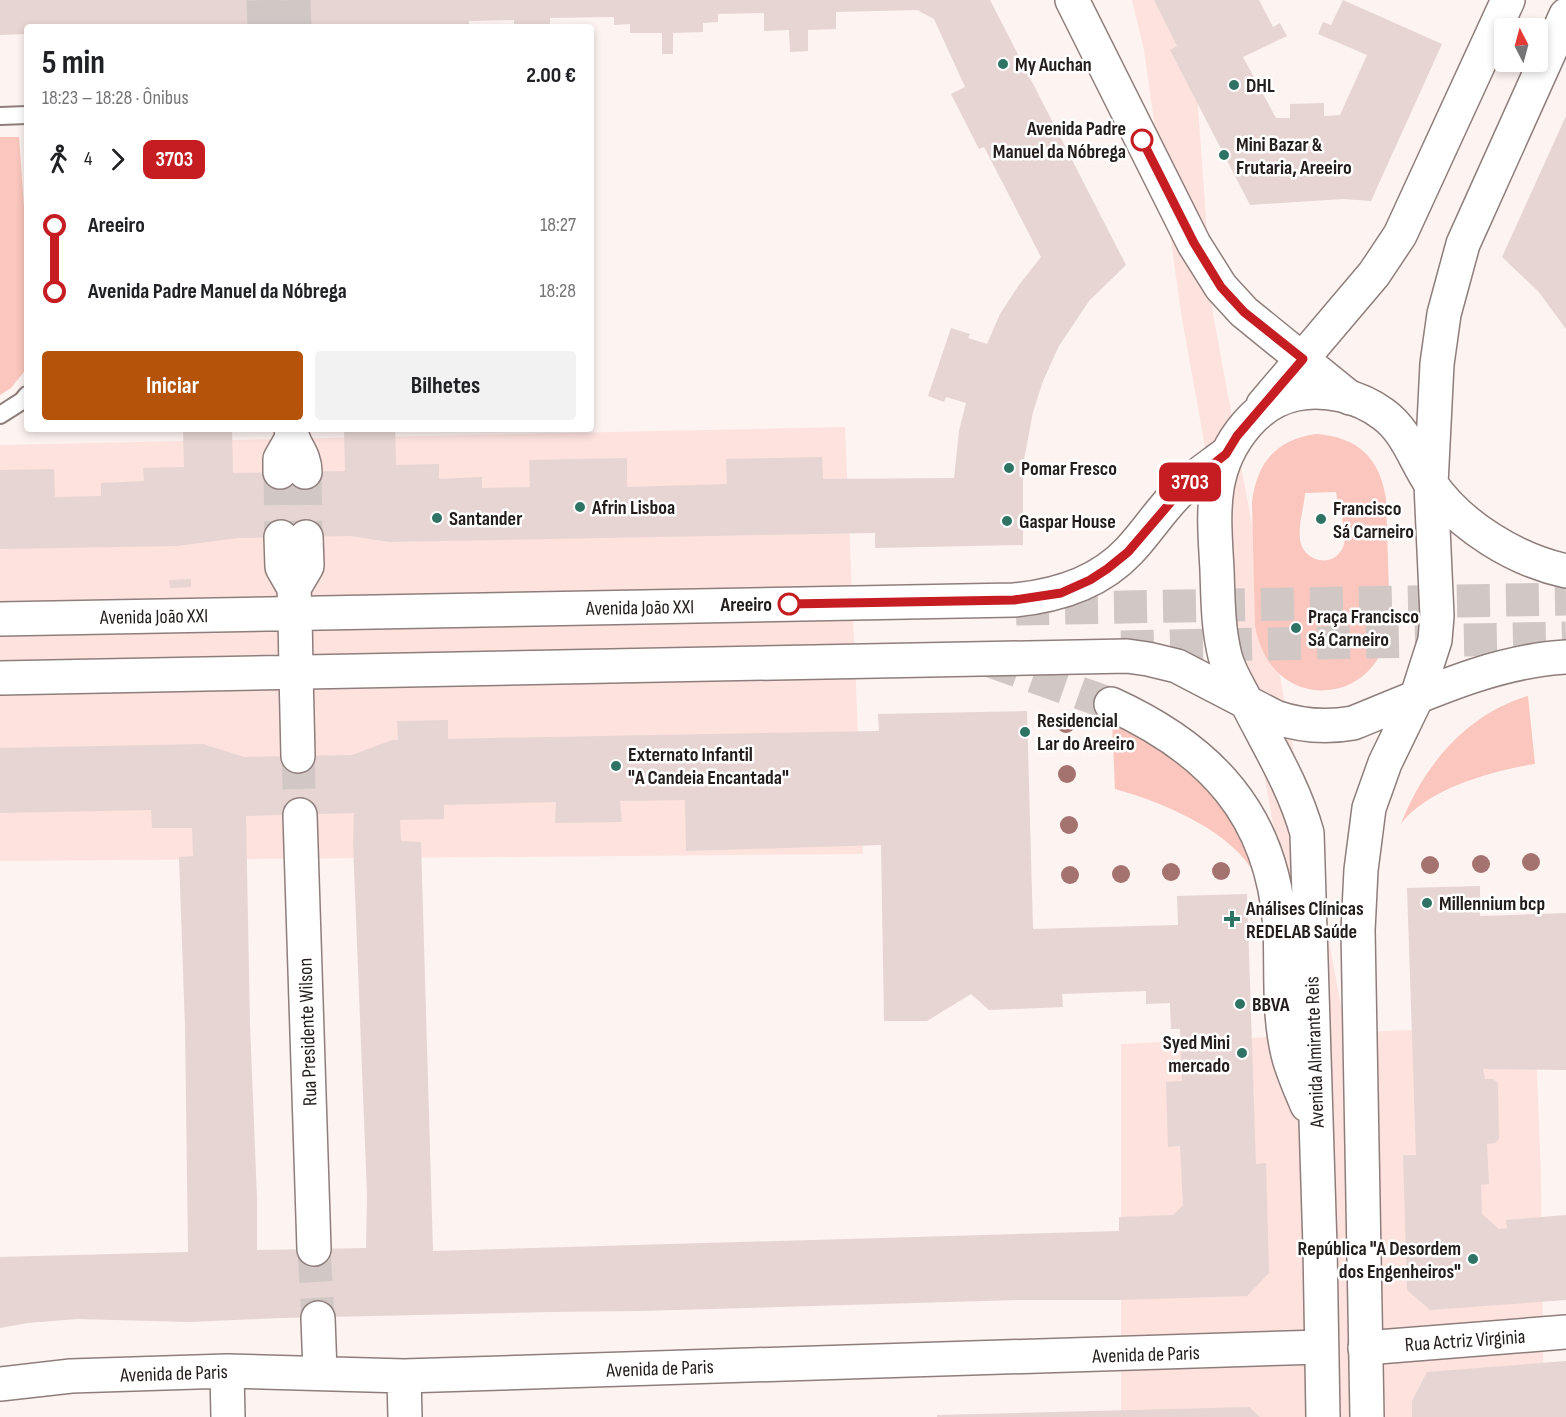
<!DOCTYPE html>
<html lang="pt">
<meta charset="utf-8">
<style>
body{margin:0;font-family:"Sofia Sans Condensed",sans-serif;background:#f2f2f2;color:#202124;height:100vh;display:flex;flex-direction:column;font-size:22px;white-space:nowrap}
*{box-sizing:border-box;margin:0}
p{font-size:20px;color:#757577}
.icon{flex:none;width:33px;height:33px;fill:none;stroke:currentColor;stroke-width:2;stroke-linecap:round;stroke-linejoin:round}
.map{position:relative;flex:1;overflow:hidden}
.details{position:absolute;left:24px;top:24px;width:570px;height:408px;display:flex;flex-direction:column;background:#fff;border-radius:6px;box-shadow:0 3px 9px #0003}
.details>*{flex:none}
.badge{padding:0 12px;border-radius:9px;font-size:21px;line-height:39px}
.needle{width:39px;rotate:354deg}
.fabs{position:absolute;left:1494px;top:18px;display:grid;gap:12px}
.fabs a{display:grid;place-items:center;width:54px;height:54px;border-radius:6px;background:#fff;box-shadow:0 3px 9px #0003;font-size:30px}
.map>.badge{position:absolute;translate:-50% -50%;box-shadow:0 0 0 3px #fff}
.legs{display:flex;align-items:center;gap:9px;height:66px;padding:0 18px;font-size:20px}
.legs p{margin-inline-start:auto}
.summary{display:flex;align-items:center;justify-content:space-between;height:102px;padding:0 18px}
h1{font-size:33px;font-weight:700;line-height:45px}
.action{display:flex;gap:12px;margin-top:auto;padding:12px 18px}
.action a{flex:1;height:69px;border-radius:6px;background:#b45309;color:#fff;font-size:24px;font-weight:700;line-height:69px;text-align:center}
.action a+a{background:#f2f2f2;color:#202124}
ul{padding:0 18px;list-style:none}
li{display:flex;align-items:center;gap:21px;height:66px;font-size:22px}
li i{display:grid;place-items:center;width:9px;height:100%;margin:0 8px;background:currentColor}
li i::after{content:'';width:15px;height:15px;margin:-8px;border:4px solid;border-radius:50%;background:#fff}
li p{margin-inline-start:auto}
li:first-child i{background:linear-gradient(#0000 50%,currentColor 0)}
li:last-child i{background:linear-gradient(currentColor 50%,#0000 0)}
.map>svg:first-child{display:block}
.built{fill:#fde2de}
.green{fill:#fac6bd;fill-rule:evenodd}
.building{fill:#e6d5d2;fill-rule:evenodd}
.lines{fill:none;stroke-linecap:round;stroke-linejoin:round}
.minor-tunnel{stroke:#d1c8c6;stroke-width:33;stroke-dasharray:33 16;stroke-linecap:butt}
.primary-tunnel{stroke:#d1c8c6;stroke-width:33;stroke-dasharray:33 16;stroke-linecap:butt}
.service-casing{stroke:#8e7e7b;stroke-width:20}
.minor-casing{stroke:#8e7e7b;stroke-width:36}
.primary-casing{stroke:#8e7e7b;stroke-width:36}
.service{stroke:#fff;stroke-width:16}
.minor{stroke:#fff;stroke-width:33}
.primary{stroke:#fff;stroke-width:33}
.tree{fill:#a5736f}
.line-1-casing{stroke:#fff;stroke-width:14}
.line-1{stroke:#c61d23;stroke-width:9}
.poi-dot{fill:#2f7365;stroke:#fff;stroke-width:2}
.stop-1-dot{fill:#fff;stroke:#c61d23;stroke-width:3}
.labels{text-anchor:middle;stroke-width:5;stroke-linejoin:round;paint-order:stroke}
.poi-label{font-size:20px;font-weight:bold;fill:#231d1c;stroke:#fff;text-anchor:start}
.stop-label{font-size:20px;font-weight:bold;fill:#231d1c;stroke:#fff;text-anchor:end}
.street-label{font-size:20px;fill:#231d1c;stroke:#fff}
</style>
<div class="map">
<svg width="1566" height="1417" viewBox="0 0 1566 1417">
<rect width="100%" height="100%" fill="#fdf3f1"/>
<path class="built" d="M1132,0h52l9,39 20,275 133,719 189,-9 6,152 3,241h-423v-373l190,-9 -129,-716 -38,-269z
M845,427l18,427 -863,7v-416z"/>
<path class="green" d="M0,137h19l8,112v119l-16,20 -11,7z
M1316,434c42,3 64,24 70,65l4,124c-11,88 -121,91 -135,2l-3,-123c5,-40 24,-62 64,-68zM1336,492c2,15 13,41 7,55 -10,23 -41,14 -43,-8 -2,-15 4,-31 5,-46z
M1528,696l7,68c-41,6 -109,25 -134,60 22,-58 66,-110 127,-128z
M1112,721c63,27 119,81 139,147 -26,-40 -92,-67 -136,-79z"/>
<path class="building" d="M0,0h990l136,265 -37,36 -30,45 -16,35 -10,31 -10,53v80l-148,3v-15l-486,9 -39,-6 -113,2 -60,8 -177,3v-79l54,-1 1,28 46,-1v-13l43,-2 -1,-13 41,-1 -1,-38h49l1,44 112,-2 -1,-42h51l1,36 43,-1v15l43,-2v11l48,-1 -1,-27 98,-2v29l100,-3 -1,-25 96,-2 1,22 131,-1 5,-47 7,-28 -20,-6 -2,5 -16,-6 23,-68 19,6 -2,4 19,6 13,-30 19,-29 22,-28 -57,-110 -5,2 -28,-55 14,-7 -31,-68 -17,-9 -81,2v17l-28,1v21l-18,1 -1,-22 -25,1v-18l-46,1v8l-15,1v9l-30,1v21h-11v-21h-32v-9l-16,1v-8l-64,1v9h-36v-7l-45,1v6h-442v7l-27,1z
M1154,0h105l14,27 7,-4 7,13 -44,21 33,61h14v-14l34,-1v13l16,-1 27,-60 -49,-21 5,-12 8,3 12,-25 99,44 -71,157 -28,-2 -93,6 -80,-155 7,-4z
M1566,116v213l-28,-38 -36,-34z
M191,579v8l-21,1 -1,-8z
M1027,711l6,218 145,-4 -1,-29 70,-2 9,270 10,-1 3,110 -22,23 -127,4h-103l-377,11 -90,1 -269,6 -91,4 -113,-3 -49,4 -28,5v-71l188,-5 -3,-225 -6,-170 14,-1 -1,-28h-40l-1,-18 -151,3v-65l203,-4 41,13 108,-2 40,-15h6l-1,-19 51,-1v19l41,-1 390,-7 -1,-17zM685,800l1,51 195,-6 3,176h43l44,-27 18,16 74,-3 -1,-13 84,-3v13l24,-1 1,26h9l2,52 -16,1 2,65 12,-1 3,59 -10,10 -54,2v14l-686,20 -12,-409 -20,-1 -1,-21 44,-1v-14l112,-3 -1,21 67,-1 -2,-21zM354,813l-1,30 14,352 -1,53 -109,2v-52l-7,-173 -4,-209z
M1480,886v30l86,-3v157l-83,-1 2,10h8l5,4 1,56 -4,4 -8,1 2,40 -8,1 1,29 17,15 8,-1 -1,-8 60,-5v85l-136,10 -23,-20 -4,-135h13l-9,-267z
M1566,1361v56h-154v-16l15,-29z
M1249,1407l11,10h-323v-2z"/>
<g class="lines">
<path class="minor-tunnel" d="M263,0l1,27
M294,0l1,27
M280,472l1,65
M305,472l1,65
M298,756l2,59
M314,1249l4,69"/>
<path class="primary-tunnel" d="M1016,609l550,-10
M1121,647l445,-9
M987,660l124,44"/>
<g class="service-casing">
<path id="service" d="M0,116l27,-1
M0,415l22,-14 5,-6"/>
</g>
<g class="minor-casing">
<path id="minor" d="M1072,0l122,244 27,43 23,25 106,86
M291,429c1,17 14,24 14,43
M280,472v-13l12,-21
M281,537l1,30 12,21 1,26
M294,588l13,-22 -1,-29
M296,672l2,84
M300,815l14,434
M318,1318l2,54
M1365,1348l201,-16
M227,1371l1,46
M404,1376l1,41
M0,1384l71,-8 156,-5 177,5 917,-29"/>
</g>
<g class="primary-casing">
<path id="primary" d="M1263,405l111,-131 26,-39 108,-235
M295,614l1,58
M0,619l1014,-19c43,-4 85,-17 115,-49 19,-20 34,-45 54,-63 13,-13 29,-23 43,-34
M0,678l1127,-22 21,3 29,7 98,51c26,9 50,11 78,6 68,-27 139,-62 213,-66
M1111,704c99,45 161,110 169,223 2,41 -2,86 8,127 4,17 12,34 19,51
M1323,1417l-3,-170 -13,-414c-13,-47 -39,-88 -61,-132 -7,-14 -17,-29 -21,-45 -7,-28 -7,-56 -8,-86 -3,-55 -9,-101 30,-146 13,-15 30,-26 49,-30 29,-6 63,2 87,20 24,17 32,47 48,70 30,43 85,76 135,87
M1367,1417l-9,-487 3,-60 8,-62 16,-45 31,-64 19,-59 2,-24 -6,-132 6,-120 7,-50 19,-70 103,-229"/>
</g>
<use href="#service" class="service"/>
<use href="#minor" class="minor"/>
<use href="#primary" class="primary"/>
</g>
<g class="tree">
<circle cx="1066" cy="724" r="9"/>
<circle cx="1067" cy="774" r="9"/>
<circle cx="1069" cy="825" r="9"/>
<circle cx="1531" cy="862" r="9"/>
<circle cx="1481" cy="864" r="9"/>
<circle cx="1430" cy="865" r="9"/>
<circle cx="1221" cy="871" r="9"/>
<circle cx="1171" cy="872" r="9"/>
<circle cx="1121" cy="874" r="9"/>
<circle cx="1070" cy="875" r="9"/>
</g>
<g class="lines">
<g class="line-1-casing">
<path id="line-1" d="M789,604l225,-4 47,-7 29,-13 17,-11 21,-17 54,-63 44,-35 11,-18 66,-77 -59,-47 -23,-25 -27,-44 -52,-103"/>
</g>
<use href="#line-1" class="line-1"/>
</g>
<g class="poi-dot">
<circle cx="1003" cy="64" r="6"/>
<circle cx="1234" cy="85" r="6"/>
<circle cx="1224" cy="155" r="6"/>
<circle cx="1009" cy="468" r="6"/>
<circle cx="580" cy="507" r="6"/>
<circle cx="437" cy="518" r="6"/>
<circle cx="1321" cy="519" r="6"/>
<circle cx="1007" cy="521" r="6"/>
<circle cx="1296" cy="628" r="6"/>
<circle cx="1025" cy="732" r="6"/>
<circle cx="616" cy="766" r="6"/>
<circle cx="1427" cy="903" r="6"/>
<path d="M1229 910h6v6h6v6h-6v6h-6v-6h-6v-6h6z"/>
<circle cx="1240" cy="1004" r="6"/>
<circle cx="1242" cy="1053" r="6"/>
<circle cx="1473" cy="1259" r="6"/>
</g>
<g class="stop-1-dot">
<circle cx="1142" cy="140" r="10"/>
<circle cx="789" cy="604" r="10"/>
</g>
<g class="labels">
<g class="poi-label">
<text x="1015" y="71">My Auchan</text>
<text x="1246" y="92">DHL</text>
<text x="1236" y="151">Mini Bazar &amp;<tspan x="1236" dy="23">Frutaria, Areeiro</tspan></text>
<text x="1021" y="475">Pomar Fresco</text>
<text x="592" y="514">Afrin Lisboa</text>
<text x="1333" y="515">Francisco<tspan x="1333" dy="23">Sá Carneiro</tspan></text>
<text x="449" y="525">Santander</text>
<text x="1019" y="528">Gaspar House</text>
<text x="1308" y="623">Praça Francisco<tspan x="1308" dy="23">Sá Carneiro</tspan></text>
<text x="1037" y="727">Residencial<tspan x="1037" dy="23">Lar do Areeiro</tspan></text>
<text x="628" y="761">Externato Infantil<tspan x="628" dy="23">"A Candeia Encantada"</tspan></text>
<text x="1439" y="910">Millennium bcp</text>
<text x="1246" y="915">Análises Clínicas<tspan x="1246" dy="23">REDELAB Saúde</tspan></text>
<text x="1252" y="1011">BBVA</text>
<text x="1230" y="1049" text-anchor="end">Syed Mini<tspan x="1230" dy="23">mercado</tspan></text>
<text x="1461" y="1255" text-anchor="end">República "A Desordem<tspan x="1461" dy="23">dos Engenheiros"</tspan></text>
</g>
<g class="stop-label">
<text x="1126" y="135">Avenida Padre<tspan x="1126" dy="23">Manuel da Nóbrega</tspan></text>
<text x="772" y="611">Areeiro</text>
</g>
<g class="street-label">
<text transform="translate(640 607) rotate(-1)" y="7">Avenida João XXI</text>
<text transform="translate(154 616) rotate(-1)" y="7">Avenida João XXI</text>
<text transform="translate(307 1032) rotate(-92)" y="7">Rua Presidente Wilson</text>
<text transform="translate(1314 1052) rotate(-92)" y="7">Avenida Almirante Reis</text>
<text transform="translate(1465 1340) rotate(-4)" y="7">Rua Actriz Virginia</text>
<text transform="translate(1146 1354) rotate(-2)" y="7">Avenida de Paris</text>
<text transform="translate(660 1368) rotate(-2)" y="7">Avenida de Paris</text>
<text transform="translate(174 1373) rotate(-2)" y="7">Avenida de Paris</text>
</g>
</g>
</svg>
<div class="fabs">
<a><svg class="needle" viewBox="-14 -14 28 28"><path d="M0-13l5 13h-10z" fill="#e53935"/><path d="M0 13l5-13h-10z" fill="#757577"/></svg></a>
</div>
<b class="badge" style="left:1190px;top:482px;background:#c61d23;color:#fff">3703</b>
<section class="details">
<div class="summary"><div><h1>5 min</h1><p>18:23 – 18:28 · Ônibus</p></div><b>2.00 €</b></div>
<div class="legs"><svg class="icon" aria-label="walk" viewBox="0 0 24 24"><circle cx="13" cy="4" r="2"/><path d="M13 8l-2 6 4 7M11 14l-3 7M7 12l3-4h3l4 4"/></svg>4<svg class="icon" aria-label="forward" viewBox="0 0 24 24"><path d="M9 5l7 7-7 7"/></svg><b class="badge" style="background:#c61d23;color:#fff">3703</b></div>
<ul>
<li><i style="color:#c61d23"></i><b>Areeiro</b><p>18:27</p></li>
<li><i style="color:#c61d23"></i><b>Avenida Padre Manuel da Nóbrega</b><p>18:28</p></li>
</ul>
<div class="action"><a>Iniciar</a><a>Bilhetes</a></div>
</section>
</div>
